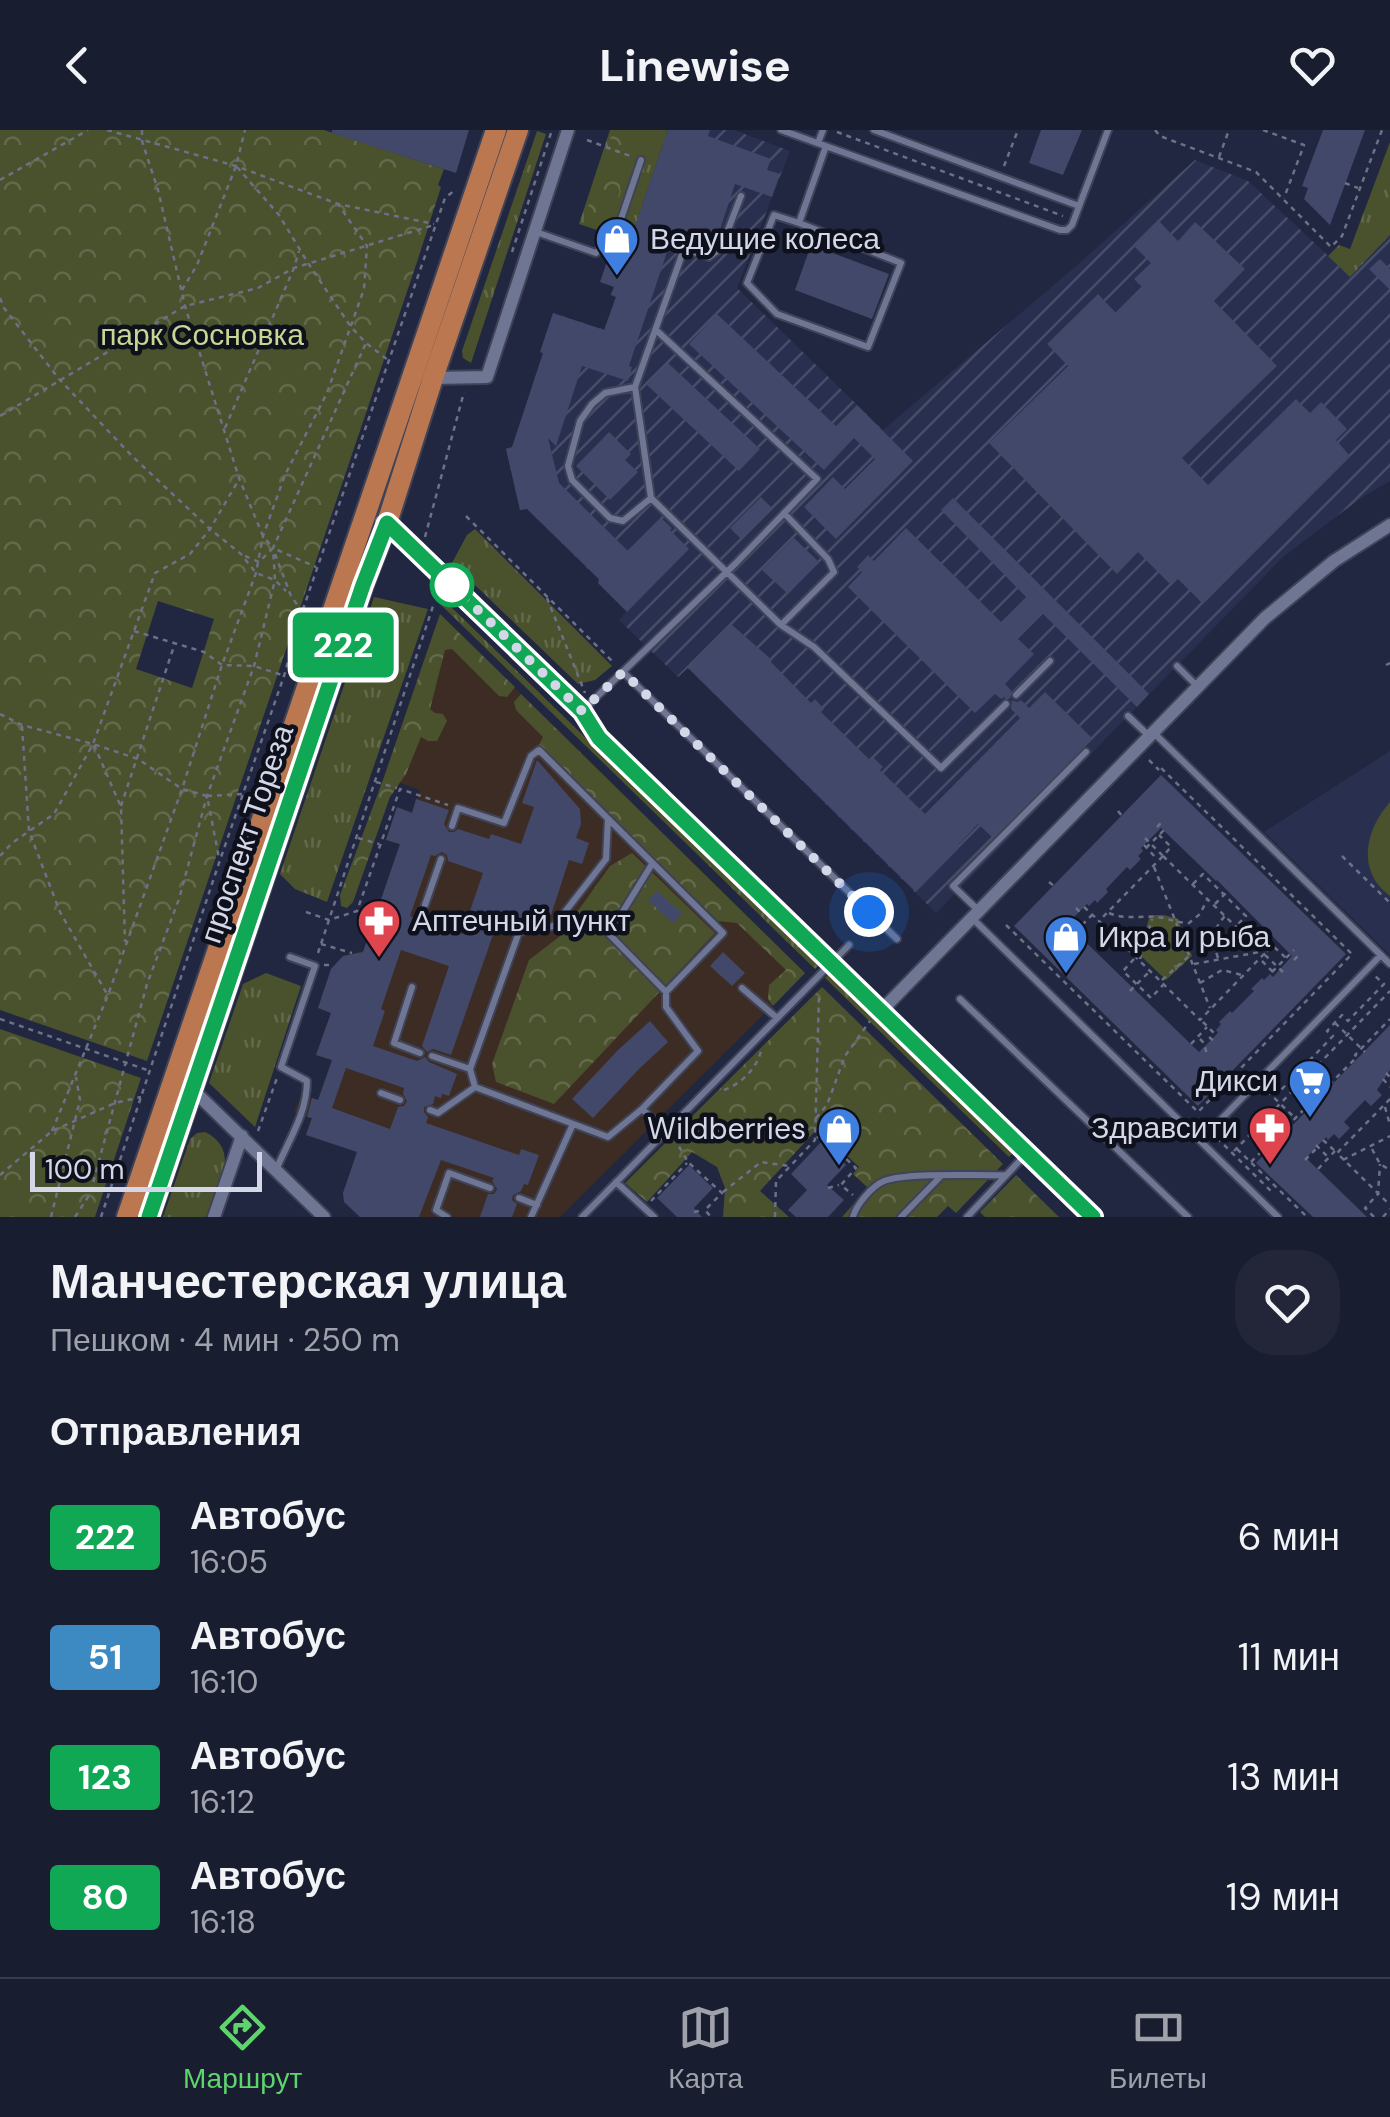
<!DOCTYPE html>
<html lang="ru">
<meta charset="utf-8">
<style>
body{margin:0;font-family:"DM Sans",sans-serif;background:#222638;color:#f1f3f6;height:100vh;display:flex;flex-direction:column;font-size:38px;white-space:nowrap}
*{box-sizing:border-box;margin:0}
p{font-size:32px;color:#9fa2ab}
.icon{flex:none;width:55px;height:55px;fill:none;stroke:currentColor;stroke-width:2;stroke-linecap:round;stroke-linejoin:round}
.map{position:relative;height:1087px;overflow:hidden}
.side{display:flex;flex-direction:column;background:#191d30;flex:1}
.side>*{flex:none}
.badge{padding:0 20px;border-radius:8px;font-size:35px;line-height:65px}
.scale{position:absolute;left:30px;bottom:25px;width:232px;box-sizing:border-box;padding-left:10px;border:5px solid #d3d7e8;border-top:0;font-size:28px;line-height:35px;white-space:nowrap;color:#d3d7e8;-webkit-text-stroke:8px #0e111c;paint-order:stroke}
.you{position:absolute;width:50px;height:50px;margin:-25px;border:8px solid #fff;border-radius:50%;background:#1a73e8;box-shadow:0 0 0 15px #1a73e833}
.map>.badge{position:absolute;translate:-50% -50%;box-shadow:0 0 0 5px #fff}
h2{padding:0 50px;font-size:38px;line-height:90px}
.round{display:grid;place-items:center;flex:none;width:105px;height:105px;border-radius:40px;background:#222638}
.summary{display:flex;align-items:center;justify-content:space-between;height:170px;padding:0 50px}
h1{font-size:48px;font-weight:700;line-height:75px}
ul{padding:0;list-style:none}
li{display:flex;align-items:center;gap:30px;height:120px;padding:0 50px}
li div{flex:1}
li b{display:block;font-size:38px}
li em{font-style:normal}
li .badge{min-width:110px;font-weight:700;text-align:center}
header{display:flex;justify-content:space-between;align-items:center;height:130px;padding:0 50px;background:#191d30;font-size:45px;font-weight:700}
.menu{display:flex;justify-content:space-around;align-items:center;height:140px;border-top:2px solid #373b4c;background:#191d30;font-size:28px;color:#9fa2ab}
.menu a{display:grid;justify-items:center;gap:5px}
.menu .current{color:#5ed56c}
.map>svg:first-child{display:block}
.industrial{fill:url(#industrial-furrows)}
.built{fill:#292f4f}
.medical{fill:#3d2c23}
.grass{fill:url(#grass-tufts)}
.forest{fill:url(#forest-crowns);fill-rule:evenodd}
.pitch{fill:#4a512d}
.building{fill:#41486a;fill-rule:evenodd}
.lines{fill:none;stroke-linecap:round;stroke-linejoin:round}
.service-casing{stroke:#3f4358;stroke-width:10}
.minor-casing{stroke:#3f4358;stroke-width:16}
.primary-casing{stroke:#3f4358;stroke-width:24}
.path{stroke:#6c7187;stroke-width:2.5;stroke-dasharray:5 5;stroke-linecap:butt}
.service{stroke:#6f7694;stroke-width:6}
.minor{stroke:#6f7694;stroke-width:12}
.primary{stroke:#ba7750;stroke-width:20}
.line-casing{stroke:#fff;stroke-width:22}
.line{stroke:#10a855;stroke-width:15}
.walk{stroke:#d3d7e8;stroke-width:10;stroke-dasharray:0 18}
.stop-dot{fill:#fff;stroke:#10a855;stroke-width:5}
.labels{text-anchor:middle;stroke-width:9;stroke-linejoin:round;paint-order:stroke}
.poi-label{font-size:30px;fill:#d3d7e8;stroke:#0e111c;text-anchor:start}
.park-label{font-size:30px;fill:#c7d693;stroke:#0e111c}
.street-label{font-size:30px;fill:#d3d7e8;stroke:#0e111c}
</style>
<header><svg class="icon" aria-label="back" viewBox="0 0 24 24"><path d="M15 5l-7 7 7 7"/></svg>Linewise<svg class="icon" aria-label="heart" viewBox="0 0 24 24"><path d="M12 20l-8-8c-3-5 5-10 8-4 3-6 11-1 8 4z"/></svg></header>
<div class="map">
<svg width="1390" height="1087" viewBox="0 0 1390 1087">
<defs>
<pattern id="industrial-furrows" width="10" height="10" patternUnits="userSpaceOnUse" patternTransform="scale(2.5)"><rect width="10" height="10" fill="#292f4f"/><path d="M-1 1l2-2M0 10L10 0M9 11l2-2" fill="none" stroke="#474c68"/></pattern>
<pattern id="grass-tufts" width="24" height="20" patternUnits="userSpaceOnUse" patternTransform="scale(2.5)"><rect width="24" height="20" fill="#4a512d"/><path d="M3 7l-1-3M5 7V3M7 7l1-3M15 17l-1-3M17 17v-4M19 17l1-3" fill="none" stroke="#63694b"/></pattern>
<pattern id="forest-crowns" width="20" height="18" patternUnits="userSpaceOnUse" patternTransform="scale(2.5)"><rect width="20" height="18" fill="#4a512d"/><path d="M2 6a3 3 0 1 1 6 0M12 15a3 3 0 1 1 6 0" fill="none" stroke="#63694b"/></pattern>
</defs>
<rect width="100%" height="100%" fill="#212740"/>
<path class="industrial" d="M668,0h66l56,21 -53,137 146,142 191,-162 121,-108 53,21 102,95 40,-41v246l-29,17 -77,58 -348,357 -248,-245 -10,9 -59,-57 8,-9 -29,-28 1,-3 -72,-71 -7,1 -14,-61 7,-2 30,-93 -3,-2 13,-39 65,21 7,-18 -14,-5 4,-14 -4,-2z"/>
<path class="built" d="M1390,621v204l-126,-123z"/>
<path class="medical" d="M440,484l365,359 -245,244h-200l-16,-15 -1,-9 14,-41 -51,-17 5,-17 -17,-6 7,-17 17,5 14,-39 -16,-6 11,-32 7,2 3,-10 -19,-7 13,-39 12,-13 20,-5 37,-106 -14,-5 11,-33 15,5 8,-22 -36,-13z"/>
<path class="grass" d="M610,0h58l-38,111 -51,-17z
M537,1l9,3 -75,229 -8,-5 -1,-7z
M1390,12v93l-40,42 -22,-21 11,-11 11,4z
M475,399l137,137 -17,14 -17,4 -126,-121 15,-28z
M374,467l54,12 -101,293 -32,-13 -15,-15z
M442,468l377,367 -4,4 -377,-367z
M1150,785h14l14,4 14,37 -26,24 -27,-26z
M266,843l35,13 -46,141 -46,-44 34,-99z
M829,843l185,179 -5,5 -184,-179z
M205,1002c37,18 13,55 3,85h-45l27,-78 7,-6z"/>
<path class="forest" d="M0,0h324l120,39 -6,16 3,2 -23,72 -271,802 -147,-51zM158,471l56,18 -22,69 -56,-19z
M613,0h32l-2,3h-11l-5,4 -2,11 -5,3c5,29 -2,49 -10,77l-8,1 -18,-6 11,-43 8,-18z
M440,484l75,73 -8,10 -8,-1 -47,-47 -7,1 -15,59 5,4 8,1 4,7 -10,20h-9l-7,-4 -15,37 -16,23 -37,105 -6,6 -6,-2 -1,-11 44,-118z
M521,564l284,279 -32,33 -5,-7 1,-14 17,-15 -49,-47 -19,-2 -179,-176 4,-8 -27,-27 -2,-8z
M632,723l83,80 -161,171 -58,-22 -4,-18 37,-104 31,-24 50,-70z
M822,857l181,177 -47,49 -8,-7 -11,11h-95l26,-29 -15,-14 6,-7 -41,-39 -58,63 29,26h-66l2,-29 -8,-21 -25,-15 -45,50 -22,-19z
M0,899l141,49 -46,139h-95z
M1016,1045l43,42h-74l-5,-5z"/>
<path class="pitch" d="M1390,672v94c-34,-25 -25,-66 0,-94z"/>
<path class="building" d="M332,0h137l-13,43 -124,-40z
M668,0h42l-2,6 63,23 -4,11 13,4 -8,23 -37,-13 -19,58 -41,-14 -46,138 3,1 -4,14 -46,-15 -26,80 -8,-8 11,45 69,68 33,-33 11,10 -2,2 19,19 -62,63 -29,-29 2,-3 -73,-71 -7,1 -14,-61 6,-2 31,-94 -3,-1 13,-39 51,17 12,-33 -5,-2 3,-8 -14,-5 12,-35 14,5z
M1041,0h41l-19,45 -34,-12z
M1323,0h42l-35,95 -26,-26 4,-11 -6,-2z
M1158,90l20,21 17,-19 50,47 -31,32 63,65 -95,92 26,27 88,-86 14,14 11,-11 26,27 -11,11 14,16 -147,148 -26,-26 -7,6 -32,-32 -21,22 -128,-131 79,-77 -21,-22 51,-50 18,19 27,-25 -9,-9 17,-16 -18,-18z
M811,115l78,29 -17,45 -77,-29z
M1380,129l10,10v21l-21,-21z
M717,184l119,112 21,-21 56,56 -77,78 -32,-32 29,-30 12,12 30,-30 -21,-21 -30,32 -135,-126z
M668,233l92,86 -21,22 -92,-86z
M609,302l22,22 -6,6 13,12 -28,28 -34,-34z
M761,367l11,11 -31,31 -11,-11z
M953,368l196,196 -12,13 -95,-94 -25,25 17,16 -29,30 6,6 -1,9 -5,-2 -4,2 -6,-5 -20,19 -127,-126 14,-15 -5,-5 11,-12 6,6 32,-33 95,94 25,-25 -85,-87z
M794,408l25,24 -31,32 -26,-24z
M731,494l41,36 -1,2 40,41 4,-4 9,10 -3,3 49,48 3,-3 10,10 -3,3 45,44 95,-96 -9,-9 1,-9 5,2 4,-2 8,8 16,-16 47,46 -100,99 -14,-13 -21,22 2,2 -43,44 -228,-224z
M537,630l43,49 1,15 -5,14 13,5 -7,21 -13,-4 -18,55 -18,-6 -4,13 -28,-10 -50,143 -18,-6 -6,3 -5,-6 27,-80 -48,-16 -20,59 4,2 -12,35 44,15 8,-4 4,5 28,12 -8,22 -7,-2 -1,4 -6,-2 -2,8 -9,3v5l4,5 -2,6 93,32 2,-6 18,6 -11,30 -4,-1 -3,7 -8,4 -1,5 5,4 -5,13h-32l8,-23h6l3,-5 -5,-8 2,-3 -53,-18 -22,57h-59l-16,-15 -1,-9 14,-41 -51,-17 6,-17 -5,-1 5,-19 6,2 14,-40 -16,-5 15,-42 -13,-5 13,-39 12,-13 20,-4 37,-108 -14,-4 11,-33 15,6 4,-14 33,11 -5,14 5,8h5l4,-3 31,10 2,-5 30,10 13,-37 -12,-4zM442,722l5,3 1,6 35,12 -21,61 -52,-18 21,-61 4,1zM346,938l58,20 -1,6 4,7 -3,5 -6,1 -8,22 -58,-21z
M1161,645l185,179 -148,152 -184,-180zM1161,698l55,53 1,-1 75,76 -19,21 -3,-3 -6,6 -2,-2 -11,11 3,2 -22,22 -2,-2 -11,11 2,2 -5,6 2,3 -19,19 -132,-128 20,-20 2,2 6,-6 2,3 11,-11 -2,-3 21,-22 3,3 11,-11 -3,-3 5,-5 -2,-3z
M657,761l25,22 -9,10 -25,-23z
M723,822l22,21 -13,13 -22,-20z
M650,891l18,21 -29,27 -46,49 -21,-19 46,-49z
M1390,895v45l-13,20 5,5 -11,11 -6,-6 -21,22 6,6 -11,11 -5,-5 -6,6 -2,-3 -20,21 61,59h-54l-57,-54z
M822,1011l24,24 -19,20 17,15 -16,17h-32l-8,-7 19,-20 -16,-16z
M689,1035l24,23 -19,20 8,9h-25l-20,-19z"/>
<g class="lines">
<g class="service-casing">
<path id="service" d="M781,0l279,100h7l5,-5 36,-95
M874,0l205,76
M818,13l5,-13
M741,66l-20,52 -12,9 -25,-8 -49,138 16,111 130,127 33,22 127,121 65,-64
M799,93l-25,-8 -27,68 30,31 91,33 33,-84 -102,-40 27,-77
M536,102l60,21 21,-22 24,-71
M635,257l-30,6 -13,11 -12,17 -12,45 4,14 38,38 13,3 28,-23
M781,495l53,-53 -6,-13 -44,-46
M1177,536l20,20
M623,542l274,267
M1016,565l34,-34
M583,580l153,-147 81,-84 -161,-149
M1128,586l20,19
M1155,604l235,230
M608,689l-2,40 -52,67 -35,6 -49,137 5,18 133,50 34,-28 24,22
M452,696l6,-18 46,15 27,-67 8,-6 184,183 -57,59v15l32,44 -56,58
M652,734l-43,70 57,58
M425,775l16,-46
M978,780l-25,-24 133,-134
M972,788l306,299
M412,857l-18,56 26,10
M742,858l35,30
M960,869l228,218
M432,926l38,13
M381,963l19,7
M430,980l8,3 37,-26
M1200,1011l181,-186
M276,1040c12,-29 31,-56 31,-89l-26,-14 34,-101 -25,-9
M616,1052l38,35
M519,1068l18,7
M447,1087l-11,-7 13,-37 41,15
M531,1087l42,-93
M582,1087l267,-272
M853,1087c3,-12 19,-31 31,-36 23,-9 94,-5 122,-6
M901,1087l40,-41
M967,1087l60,-64"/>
</g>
<g class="minor-casing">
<path id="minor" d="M433,248l54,-1 81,-247
M381,391l6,2 195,188 17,26 494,480
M881,881l384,-393 69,-57 56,-36
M193,960l131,127
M214,1087l28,-81"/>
</g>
<g class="primary-casing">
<path id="primary" d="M127,1087l369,-1087
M149,1087l214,-632 24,-62 46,-145 85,-248"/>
</g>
<path class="path" d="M107,0l129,36 102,38 96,20
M142,0v11l16,49 27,116 54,172 24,58 9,11
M1155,0l5,6 13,5 83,31 75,75 11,-11 40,-106
M1263,0l41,15 -20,53
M837,2l226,84
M587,10l43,16
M1219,27l10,-27
M1004,36l14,-36
M237,37l42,48 29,48 43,64 15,16 22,17
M0,50l88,-50
M1345,53l13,5
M512,122l40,-122
M182,160l15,-25 39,-99 9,-36
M0,168l4,10 55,71 73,77 78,73 31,25 15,19 19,7 11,11
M0,286l185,-110 73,-18 36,-20 140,-43
M225,298l69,-160 5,-17
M466,386l149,148
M425,407l39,-145
M275,424l16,42 10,14
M245,426l14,6 14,-14 43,19
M547,468l38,95
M134,501l70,21 18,13 32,1 28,9
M1386,535l4,-2
M0,584l22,11 71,19 45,15 44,30 25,7 12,62
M22,596l7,105 31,81 47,82
M94,615l27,62 4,135
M1149,630l10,10
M376,652l21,6
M207,666l35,-2
M121,676l54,-163
M1118,681l4,5
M1157,697l6,-6
M358,708l21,6
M1145,708l18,18 8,-9 -12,-12
M1144,715l13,14
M1146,718l21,-21
M0,726l12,-13 42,-29 39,-70 62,-171 35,-19 20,-25 28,-48
M1163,726l101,98 -64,66 -101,-99z
M1342,726l48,47
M1154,737l56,141
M1049,752l5,4
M1193,754l10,-10 43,42 -9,9
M1215,774l13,-13
M1084,777l14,13
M1076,778l5,5
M306,782l23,8 28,-9 43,-122 48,16
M1109,783c19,8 35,1 54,5 9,2 16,5 26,5l11,-9 7,-14
M1063,793l4,-4h9l6,5
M1006,795l192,187 154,-158 -191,-186
M1075,802l17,-17
M321,814l31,9
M318,823l116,-350
M1218,828c-6,-18 -6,-28 7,-42
M1134,829l-11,12 28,27 12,-13
M1140,829l12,-40
M1294,830l6,-6
M1262,831l13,13
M1194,834l66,-12
M324,835h10
M1272,842l22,-22
M1283,842l-19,-18 9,-8 13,12
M1162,850l27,-24
M1200,853l22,-13 20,5
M1130,861l20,-20
M0,889l150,52
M1203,892l13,13
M1335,893l30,29
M1209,907l6,5
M1200,909l4,4 3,12
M1191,914l16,-17
M1386,943l4,4
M1383,949l7,8
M724,960c17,-6 33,-22 37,-39
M1267,961l26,25
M1268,962l6,-7 6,6 53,-55 -6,-5 15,-16 6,6 36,-37 -9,-8
M1390,969l-53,54 53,52
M1385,977l5,18
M816,988l11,-13 18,-49 25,-35
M52,1001l56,-136 74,-206 40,-124 34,-92 7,-37 22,-61 42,-82 37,-104 3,-43 -29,-42
M258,1001l19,-53
M674,1008l14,24 34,31 -17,17 6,7
M817,1008l3,-3 36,33 -15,17 12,10
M1217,1008l56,55
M1323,1010l13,12
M1316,1015l13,13
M1237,1019l70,68
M1372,1019l8,15 10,6
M1234,1021l156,-160
M1305,1030l13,-13
M1343,1030l47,-24
M1251,1032l106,-105 -2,-2 35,-36
M1318,1039l17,-18
M0,1045l52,-44 63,-28 26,-6
M828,1058l11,-3
M723,1062l38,-30 28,4
M651,1071l36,-38
M694,1082l9,-2
M51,1087l29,-117 -4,-23
M75,1087l15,-23 57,-210 32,-85 28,-103 47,-130 21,-86 -2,-32 93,-205
M101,1087l119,-357 64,-184 18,-64 143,-414 10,-8
M775,1087l1,-36 39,-41 4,-146
M1374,1087l-9,-9 13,-14 2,-30
M1383,1087l7,-8"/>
<use href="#service" class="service"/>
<use href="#minor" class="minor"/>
<use href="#primary" class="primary"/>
</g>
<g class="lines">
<g class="line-casing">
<path id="line" d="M149,1087l214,-632 24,-62 195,188 17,27 494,479"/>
</g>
<use href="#line" class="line"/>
<path class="walk" d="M452,455l130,126 41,-39 246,240"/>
</g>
<defs>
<g id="shop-pin" transform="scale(2.25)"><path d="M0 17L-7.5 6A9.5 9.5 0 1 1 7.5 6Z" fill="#3f7fe0" stroke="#0e111c"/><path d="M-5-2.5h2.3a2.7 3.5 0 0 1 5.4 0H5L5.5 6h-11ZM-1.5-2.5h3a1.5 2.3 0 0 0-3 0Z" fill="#fff"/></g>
<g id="pharmacy-pin" transform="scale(2.25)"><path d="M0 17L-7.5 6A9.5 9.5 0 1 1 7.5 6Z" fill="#e0444e" stroke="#0e111c"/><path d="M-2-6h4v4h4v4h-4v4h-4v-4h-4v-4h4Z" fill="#fff"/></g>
<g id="supermarket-pin" transform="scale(2.25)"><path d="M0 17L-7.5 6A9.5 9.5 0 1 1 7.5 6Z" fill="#3f7fe0" stroke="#0e111c"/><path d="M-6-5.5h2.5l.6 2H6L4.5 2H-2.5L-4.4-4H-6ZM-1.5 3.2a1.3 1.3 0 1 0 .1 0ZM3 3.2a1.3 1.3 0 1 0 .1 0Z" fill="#fff"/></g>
</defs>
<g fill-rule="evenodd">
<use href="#shop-pin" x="617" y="109"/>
<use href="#pharmacy-pin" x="379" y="791"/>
<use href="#shop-pin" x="1066" y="807"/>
<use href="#supermarket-pin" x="1310" y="951"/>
<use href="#pharmacy-pin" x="1270" y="998"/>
<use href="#shop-pin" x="839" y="999"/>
</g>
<circle class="stop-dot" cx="452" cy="455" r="20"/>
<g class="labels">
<g class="poi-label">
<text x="650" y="119">Ведущие колеса</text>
<text x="412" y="801">Аптечный пункт</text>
<text x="1098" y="817">Икра и рыба</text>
<text x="1278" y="961" text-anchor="end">Дикси</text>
<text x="1238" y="1008" text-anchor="end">Здравсити</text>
<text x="806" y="1009" text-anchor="end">Wildberries</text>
</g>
<g class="park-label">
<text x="202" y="215">парк Сосновка</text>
</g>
<g class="street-label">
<text transform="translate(247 704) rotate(-71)" y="10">проспект Тореза</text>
</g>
</g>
</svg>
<div class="scale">100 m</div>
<div class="you" style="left:869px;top:782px"></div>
<b class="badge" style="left:343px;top:515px;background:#10a855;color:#fff">222</b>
</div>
<section class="side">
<div class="summary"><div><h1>Манчестерская улица</h1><p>Пешком · 4 мин · 250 m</p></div><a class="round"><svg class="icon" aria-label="heart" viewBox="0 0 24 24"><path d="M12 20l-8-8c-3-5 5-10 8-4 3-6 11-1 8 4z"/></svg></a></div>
<h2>Отправления</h2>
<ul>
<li><span class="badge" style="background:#10a855;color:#fff">222</span><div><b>Автобус</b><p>16:05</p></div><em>6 мин</em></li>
<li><span class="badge" style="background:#3d8ac2;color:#fff">51</span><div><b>Автобус</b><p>16:10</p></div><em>11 мин</em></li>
<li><span class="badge" style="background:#10a855;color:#fff">123</span><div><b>Автобус</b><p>16:12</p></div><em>13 мин</em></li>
<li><span class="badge" style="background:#10a855;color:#fff">80</span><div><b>Автобус</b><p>16:18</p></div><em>19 мин</em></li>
</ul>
</section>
<nav class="menu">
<a class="current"><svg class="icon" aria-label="directions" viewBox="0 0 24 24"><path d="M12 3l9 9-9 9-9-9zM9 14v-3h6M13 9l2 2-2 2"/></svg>Маршрут</a>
<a><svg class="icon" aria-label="map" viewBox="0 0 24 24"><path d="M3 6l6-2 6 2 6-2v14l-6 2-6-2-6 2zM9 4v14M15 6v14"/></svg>Карта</a>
<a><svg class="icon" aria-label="tickets" viewBox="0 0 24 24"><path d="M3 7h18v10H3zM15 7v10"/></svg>Билеты</a>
</nav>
